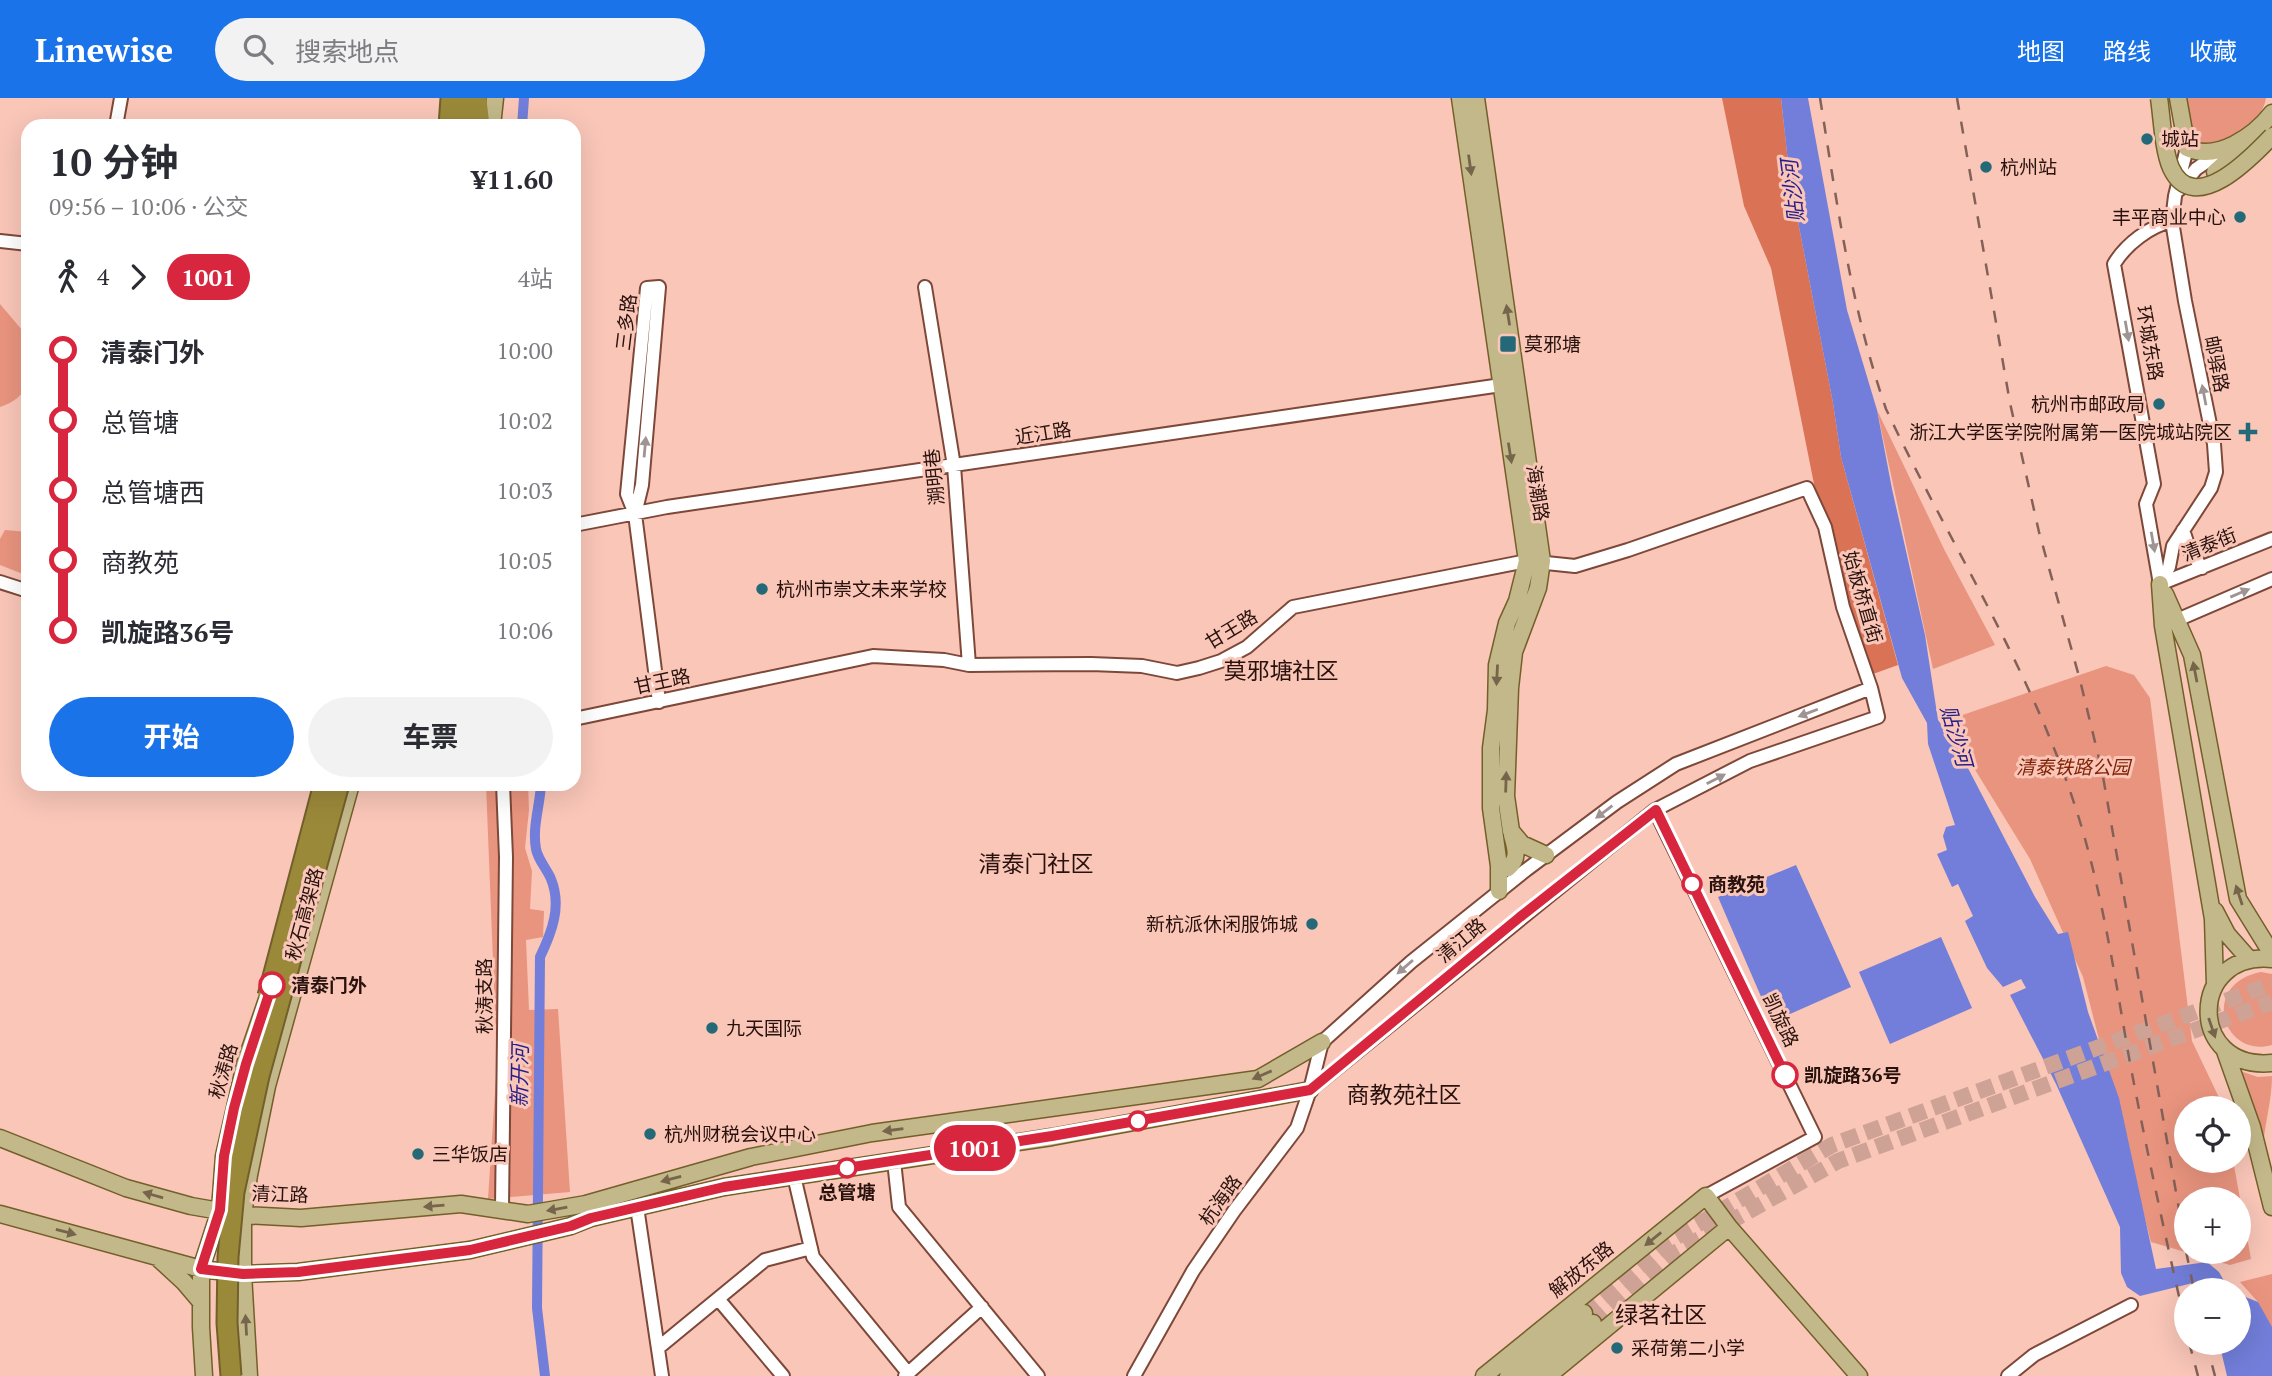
<!DOCTYPE html>
<html lang="zh">
<meta charset="utf-8">
<style>
body{margin:0;font-family:"PT Serif","Noto Sans SC",serif;background:#f2f2f3;color:#2b2b33;height:100vh;display:flex;flex-direction:column;font-size:26px;white-space:nowrap}
*{box-sizing:border-box;margin:0}
p{font-size:23px;color:#7c7c81}
.icon{flex:none;width:38px;height:38px;fill:none;stroke:currentColor;stroke-width:2;stroke-linecap:round;stroke-linejoin:round}
.map{position:relative;flex:1;overflow:hidden}
.drawer{position:absolute;left:21px;top:21px;width:560px;height:672px;display:flex;flex-direction:column;background:#fff;border-radius:21px;box-shadow:0 7px 28px #0002}
.drawer>*{flex:none}
.badge{padding:0 14px;border-radius:23px;font-size:24px;line-height:46px}
.fabs{position:absolute;left:2174px;top:998px;display:grid;gap:14px}
.fabs a{display:grid;place-items:center;width:77px;height:77px;border-radius:50%;background:#fff;box-shadow:0 7px 28px #0002;font-size:35px}
.map>.badge{position:absolute;translate:-50% -50%;box-shadow:0 0 0 4px #fff}
.legs{display:flex;align-items:center;gap:10px;height:77px;padding:0 28px;font-size:23px}
.legs p{margin-inline-start:auto}
.overview{display:flex;align-items:center;justify-content:space-between;height:119px;padding:0 28px}
h1{font-size:38px;font-weight:700;line-height:52px}
.cta{display:flex;gap:14px;margin-top:auto;padding:14px 28px}
.cta a{flex:1;height:80px;border-radius:42px;background:#1a73e8;color:#fff;font-size:28px;font-weight:700;line-height:80px;text-align:center}
.cta a+a{background:#f2f2f3;color:#2b2b33}
ul{padding:0 28px;list-style:none}
li{display:flex;align-items:center;gap:24px;height:70px;font-size:26px}
li i{display:grid;place-items:center;width:10px;height:100%;margin:0 9px;background:currentColor}
li i::after{content:'';width:18px;height:18px;margin:-9px;border:5px solid;border-radius:50%;background:#fff}
li p{margin-inline-start:auto}
li:first-child i{background:linear-gradient(#0000 50%,currentColor 0)}
li:last-child i{background:linear-gradient(currentColor 50%,#0000 0)}
header{display:flex;align-items:center;gap:42px;box-sizing:border-box;height:98px;padding:0 35px;background:#1a73e8;color:#fff}
header strong{font-size:33px}
nav{display:flex;gap:38px;margin-inline-start:auto;font-size:24px}
.search{width:490px;height:63px;background:#f2f2f3;display:flex;align-items:center;gap:18px;box-sizing:border-box;padding:0 24px;border-radius:38px;color:#7c7c81;font-size:26px}
.map>svg:first-child{display:block}
.green{fill:#e9947e;fill-rule:evenodd}
.forest{fill:#da7256}
.water{fill:#727ed9}
.lines{fill:none;stroke-linecap:round;stroke-linejoin:round}
.canal{stroke:#727ed9;stroke-width:10}
.major-tunnel{stroke:#cfa296;stroke-width:16;stroke-dasharray:16 8;stroke-linecap:butt}
.minor-casing{stroke:#7e4839;stroke-width:16}
.major-casing{stroke:#735f2a;stroke-width:19}
.highway-casing{stroke:#735f2a;stroke-width:23}
.minor{stroke:#fff;stroke-width:12}
.major{stroke:#c3b889;stroke-width:16}
.highway{stroke:#9b893a;stroke-width:19}
.rail{stroke:#846158;stroke-width:2.5;stroke-dasharray:12 12;stroke-linecap:butt}
.major-bridge-casing{stroke:#735f2a;stroke-width:19;stroke-linecap:butt}
.highway-bridge-casing{stroke:#735f2a;stroke-width:23;stroke-linecap:butt}
.major-bridge{stroke:#c3b889;stroke-width:16}
.highway-bridge{stroke:#9b893a;stroke-width:19}
.oneway{fill:#76654b}
.oneway2{fill:#9f9492}
.line-1-casing{stroke:#fff;stroke-width:16}
.line-1{stroke:#d7263d;stroke-width:10}
.poi-dot{fill:#236978;stroke:#f9c6b8;stroke-width:2.5}
.stop-1-dot{fill:#fff;stroke:#d7263d;stroke-width:3.5}
.labels{text-anchor:middle;stroke-width:6;stroke-linejoin:round;paint-order:stroke}
.poi-label{font-size:19px;fill:#29120d;stroke:#f9c6b8;text-anchor:start}
.street-label{font-size:19px;fill:#29120d;stroke:#f9c6b8}
.park-label{font-size:19px;font-style:italic;fill:#802205;stroke:#f9c6b8}
.stop-label{font-size:19px;font-weight:bold;fill:#29120d;stroke:#f9c6b8;text-anchor:start}
.water-label{font-size:21px;font-style:italic;fill:#271e89;stroke:#f9c6b8}
.quarter-label{font-size:23px;fill:#29120d;stroke:#f9c6b8}
</style>
<header>
<strong>Linewise</strong>
<div class="search"><svg class="icon" aria-label="search" viewBox="0 0 24 24"><circle cx="10" cy="10" r="6"/><path d="M15 15l6 6"/></svg>搜索地点</div>
<nav><a>地图</a><a>路线</a><a>收藏</a></nav>
</header>
<div class="map">
<svg width="2272" height="1278" viewBox="0 0 2272 1278">
<rect width="100%" height="100%" fill="#f9c6b8"/>
<path class="green" d="M2186,0h80c-3,24 -35,37 -54,49l-8,2 -10,-7z
M0,206l28,33v45c-4,13 -15,21 -28,25z
M1877,312l68,141 50,94 -62,24z
M5,432l23,2v44l-28,-11v-26z
M2106,568l28,9 16,23 42,343 32,67h-38v52h47l18,99 -21,6 -79,-23 -68,-265 -53,-118 -85,-138zM2186,1101h52v52h-52z
M486,686h42l1,26 -4,38 7,23 -2,38 14,2 -1,26 -17,3 3,70 29,-1 12,183 -82,7 9,-137z
M2261,874l11,2v71c-49,14 -73,-61 -11,-73z
M2240,973l18,6 14,-1c0,23 -7,47 -9,70l-11,-44z
M2272,1176v57l-14,-29 -18,-20z"/>
<path class="forest" d="M1722,0h59l9,82 43,223 8,54 57,208 -25,9 -17,-47 -38,-123 -47,-236 -27,-62z"/>
<path class="water" d="M1781,0h27l39,212 30,100 15,79 33,146 13,85 19,27 78,150 23,37 10,-2 20,80 31,86 37,171 51,-7 12,10 10,18h-22l-6,-9 -61,15 -13,-9 -6,-14 -1,-46 -64,-143 -46,-89 16,-7 -5,-9 -18,8 -16,-19 -22,-47 8,-5 -15,-32 -6,3 -15,-33 10,-4 -4,-14 3,-9 9,-2 -27,-81 -1,-21 -25,-45 -61,-221 -8,-54 -43,-223z
M1796,767l55,122 -79,35 -54,-125z
M1941,839l31,71 -82,36 -31,-72z
M2238,1196l20,8 14,25v49h-45l-8,-34h19z"/>
<g class="lines">
<path class="canal" d="M522,28l2,-28
M541,686c-1,22 -9,43 -5,65 2,11 11,20 15,30 11,27 1,53 -11,78l-3,351 8,68"/>
<path class="major-tunnel" d="M1584,1215l84,-71 164,-97 440,-161
M1593,1225l78,-68 167,-94 434,-159"/>
<g class="minor-casing">
<path id="minor" d="M116,28l5,-28
M2179,92l17,-21 26,-18
M0,143l28,3
M925,189l29,179 15,199
M635,416l7,-29 17,-198 -12,1 -20,206 8,20 24,188
M574,427l93,-18 841,-123
M2183,432l7,21 12,17
M0,484l28,9
M2160,486l9,-17 4,-21 38,-58 5,-16 -2,-28 -29,-143 -13,-80 3,-25 12,-48
M2160,486l-14,-80 8,-20 -40,-220c12,-20 36,-38 58,-43
M2160,486l112,-45
M2170,525l102,-44
M574,621l299,-63 71,4 25,5 122,-1 51,2 35,7 22,-5 22,-7 26,-14 46,-40 234,-46 48,5 53,-16 179,-62 18,39 18,80 28,81 7,29 -128,44 -95,49 -345,280
M1655,712l160,327 -109,59
M894,1063l5,46 139,169
M794,1078l19,81 95,116
M637,1109l25,169
M502,1111l4,-352 -3,-73
M719,1202l64,76
M658,1250l107,-88 46,-12
M905,1278l77,-69
M1134,1278l59,-105 41,-60 63,-83 13,-38 12,-48 89,-80 115,-92 91,-68 59,-38 195,-76
M2008,1278l26,-21 97,-50"/>
</g>
<g class="major-casing">
<path id="major" d="M1460,0l67,463 -10,40 -10,22 -10,42 -1,45 -5,38v60l8,58v25
M1476,0l66,463 -4,27 -24,64 -4,36 -4,108 5,35 11,13 24,11
M2178,0l9,50c30,14 67,-12 85,-35
M492,28l3,-28
M2215,74l37,-33
M2160,486l3,42 50,293 2,66
M2165,496l27,61 46,244 34,55
M1499,768l9,2c12,-10 7,-21 4,-33
M2215,813l12,23 22,25
M2272,861c-84,-8 -85,112 0,104
M2225,953l27,76 20,80
M0,1040l126,50 65,18 52,9 58,3 160,-14 67,10 58,-10 165,-47 121,-24 386,-54 64,-37
M0,1116l201,55 42,5 55,-2 172,-22 101,-24 20,-8 133,-31 328,-50 258,-47
M159,1161l25,23 17,20
M204,1278l-3,-49v-58l19,-59 4,-54 21,-92 27,-79
M249,1278l-6,-102v-59l6,-40 18,-89 84,-302
M1484,1278l222,-180 23,31 130,149
M1508,1278l76,-63
M1529,1278l64,-53
M1548,1278l181,-149"/>
</g>
<g class="highway-casing">
<path id="highway" d="M477,2l3,26
M449,28l2,-28
M464,28l3,-28"/>
</g>
<use href="#minor" class="minor"/>
<use href="#major" class="major"/>
<use href="#highway" class="highway"/>
<path class="rail" d="M1820,0c17,105 31,210 66,311 65,138 151,269 195,416 23,77 35,159 49,238 17,89 36,177 56,264
M1957,0l53,305 29,129 41,148 22,91 84,478
M2186,1153l8,39
M2189,1244l9,34
M2206,1244l9,34"/>
<g class="major-bridge-casing">
<path id="major-bridge" d="M2159,0c3,20 4,52 12,70 23,50 81,-11 101,-32"/>
</g>
<g class="highway-bridge-casing">
<path id="highway-bridge" d="M268,898l56,-212
M231,1278l-4,-53 1,-66 6,-65 25,-116 80,-292"/>
</g>
<use href="#major-bridge" class="major-bridge"/>
<use href="#highway-bridge" class="highway-bridge"/>
</g>
<defs><path id="oneway-solid" d="M-6-.8H1V-3.2L6.5 0L1 3.2V.8H-6Z" transform="scale(1.75)"/></defs>
<g class="oneway">
<use href="#oneway-solid" transform="translate(1470 67) rotate(82)"/>
<use href="#oneway-solid" transform="translate(1508 217) rotate(-99)"/>
<use href="#oneway-solid" transform="translate(1510 355) rotate(81)"/>
<use href="#oneway-solid" transform="translate(2195 574) rotate(-101)"/>
<use href="#oneway-solid" transform="translate(1497 577) rotate(93)"/>
<use href="#oneway-solid" transform="translate(1506 684) rotate(-88)"/>
<use href="#oneway-solid" transform="translate(2239 797) rotate(-108)"/>
<use href="#oneway-solid" transform="translate(2212 930) rotate(71)"/>
<use href="#oneway-solid" transform="translate(1262 977) rotate(157)"/>
<use href="#oneway-solid" transform="translate(893 1032) rotate(172)"/>
<use href="#oneway-solid" transform="translate(671 1081) rotate(165)"/>
<use href="#oneway-solid" transform="translate(153 1097) rotate(-164)"/>
<use href="#oneway-solid" transform="translate(434 1108) rotate(175)"/>
<use href="#oneway-solid" transform="translate(557 1111) rotate(170)"/>
<use href="#oneway-solid" transform="translate(66 1134) rotate(15)"/>
<use href="#oneway-solid" transform="translate(1653 1141) rotate(141)"/>
<use href="#oneway-solid" transform="translate(246 1227) rotate(-93)"/>
</g>
<g class="oneway2">
<use href="#oneway-solid" transform="translate(2127 233) rotate(80)"/>
<use href="#oneway-solid" transform="translate(2204 297) rotate(-101)"/>
<use href="#oneway-solid" transform="translate(645 349) rotate(-85)"/>
<use href="#oneway-solid" transform="translate(2153 444) rotate(80)"/>
<use href="#oneway-solid" transform="translate(2240 495) rotate(-23)"/>
<use href="#oneway-solid" transform="translate(1808 615) rotate(159)"/>
<use href="#oneway-solid" transform="translate(1716 681) rotate(-27)"/>
<use href="#oneway-solid" transform="translate(1604 714) rotate(143)"/>
<use href="#oneway-solid" transform="translate(1405 869) rotate(139)"/>
</g>
<g class="lines">
<g class="line-1-casing">
<path id="line-1" d="M272,887l-26,79 -12,44 -10,48 -4,54 -19,59 42,5 55,-2 172,-22 101,-24 20,-8 133,-31 328,-51 258,-46 210,-173 136,-107 129,265"/>
</g>
<use href="#line-1" class="line-1"/>
</g>
<g class="poi-dot">
<circle cx="2147" cy="41" r="7"/>
<circle cx="1986" cy="69" r="7"/>
<circle cx="2240" cy="119" r="7"/>
<rect x="1499" y="237" width="18" height="18" rx="3.5"/>
<circle cx="2159" cy="306" r="7"/>
<path d="M2244.5 323.5h7v7h7v7h-7v7h-7v-7h-7v-7h7z"/>
<circle cx="762" cy="491" r="7"/>
<circle cx="1312" cy="826" r="7"/>
<circle cx="712" cy="930" r="7"/>
<circle cx="650" cy="1036" r="7"/>
<circle cx="418" cy="1056" r="7"/>
<circle cx="1617" cy="1250" r="7"/>
</g>
<g class="stop-1-dot">
<circle cx="1692" cy="786" r="9"/>
<circle cx="272" cy="887" r="12"/>
<circle cx="1785" cy="977" r="12"/>
<circle cx="1138" cy="1023" r="9"/>
<circle cx="847" cy="1070" r="9"/>
</g>
<g class="labels">
<g class="poi-label">
<text x="2161" y="48">城站</text>
<text x="2000" y="76">杭州站</text>
<text x="2226" y="126" text-anchor="end">丰平商业中心</text>
<text x="1524" y="253">莫邪塘</text>
<text x="2145" y="313" text-anchor="end">杭州市邮政局</text>
<text x="2232" y="341" text-anchor="end">浙江大学医学院附属第一医院城站院区</text>
<text x="776" y="498">杭州市崇文未来学校</text>
<text x="1298" y="833" text-anchor="end">新杭派休闲服饰城</text>
<text x="726" y="937">九天国际</text>
<text x="664" y="1043">杭州财税会议中心</text>
<text x="432" y="1063">三华饭店</text>
<text x="1631" y="1257">采荷第二小学</text>
</g>
<g class="street-label">
<text transform="translate(626 224) rotate(-83)" y="7">三多路</text>
<text transform="translate(2150 245) rotate(80)" y="7">环城东路</text>
<text transform="translate(2217 266) rotate(79)" y="7">邮驿路</text>
<text transform="translate(1043 335) rotate(-9)" y="7">近江路</text>
<text transform="translate(934 379) rotate(-96)" y="7">溯明巷</text>
<text transform="translate(1538 395) rotate(81)" y="7">海潮路</text>
<text transform="translate(2209 446) rotate(-22)" y="7">清泰街</text>
<text transform="translate(1863 499) rotate(74)" y="7">始板桥直街</text>
<text transform="translate(1231 531) rotate(-31)" y="7">甘王路</text>
<text transform="translate(662 583) rotate(-12)" y="7">甘王路</text>
<text transform="translate(304 816) rotate(-75)" y="7">秋石高架路</text>
<text transform="translate(1461 842) rotate(-40)" y="7">清江路</text>
<text transform="translate(484 898) rotate(-90)" y="7">秋涛支路</text>
<text transform="translate(1781 922) rotate(64)" y="7">凯旋路</text>
<text transform="translate(223 973) rotate(-74)" y="7">秋涛路</text>
<text transform="translate(280 1096) rotate(2)" y="7">清江路</text>
<text transform="translate(1220 1102) rotate(-54)" y="7">杭海路</text>
<text transform="translate(1581 1171) rotate(-39)" y="7">解放东路</text>
</g>
<g class="park-label">
<text x="2073" y="676">清泰铁路公园</text>
</g>
<g class="stop-label">
<text x="1708" y="793">商教苑</text>
<text x="291" y="894">清泰门外</text>
<text x="1804" y="984">凯旋路36号</text>
<text x="847" y="1101" text-anchor="middle">总管塘</text>
</g>
<g class="water-label">
<text transform="translate(1793 93) rotate(-97)" y="7">贴沙河</text>
<text transform="translate(1956 638) rotate(74)" y="7">贴沙河</text>
<text transform="translate(520 978) rotate(-89)" y="7">新开河</text>
</g>
<g class="quarter-label">
<text x="1281" y="581">莫邪塘社区</text>
<text x="1036" y="774">清泰门社区</text>
<text x="1404" y="1005">商教苑社区</text>
<text x="1661" y="1225">绿茗社区</text>
</g>
</g>
</svg>
<div class="fabs">
<a><svg class="icon" aria-label="locate" viewBox="0 0 24 24"><circle cx="12" cy="12" r="6"/><path d="M12 2v4M12 18v4M2 12h4M18 12h4"/></svg></a>
<a>+</a>
<a>−</a>
</div>
<b class="badge" style="left:975px;top:1050px;background:#d7263d;color:#fff">1001</b>
<section class="drawer">
<div class="overview"><div><h1>10 分钟</h1><p>09:56 – 10:06 · 公交</p></div><b>¥11.60</b></div>
<div class="legs"><svg class="icon" aria-label="walk" viewBox="0 0 24 24"><circle cx="13" cy="4" r="2"/><path d="M13 8l-2 6 4 7M11 14l-3 7M7 12l3-4h3l4 4"/></svg>4<svg class="icon" aria-label="forward" viewBox="0 0 24 24"><path d="M9 5l7 7-7 7"/></svg><b class="badge" style="background:#d7263d;color:#fff">1001</b><p>4站</p></div>
<ul>
<li><i style="color:#d7263d"></i><b>清泰门外</b><p>10:00</p></li>
<li><i style="color:#d7263d"></i><span>总管塘</span><p>10:02</p></li>
<li><i style="color:#d7263d"></i><span>总管塘西</span><p>10:03</p></li>
<li><i style="color:#d7263d"></i><span>商教苑</span><p>10:05</p></li>
<li><i style="color:#d7263d"></i><b>凯旋路36号</b><p>10:06</p></li>
</ul>
<div class="cta"><a>开始</a><a>车票</a></div>
</section>
</div>
